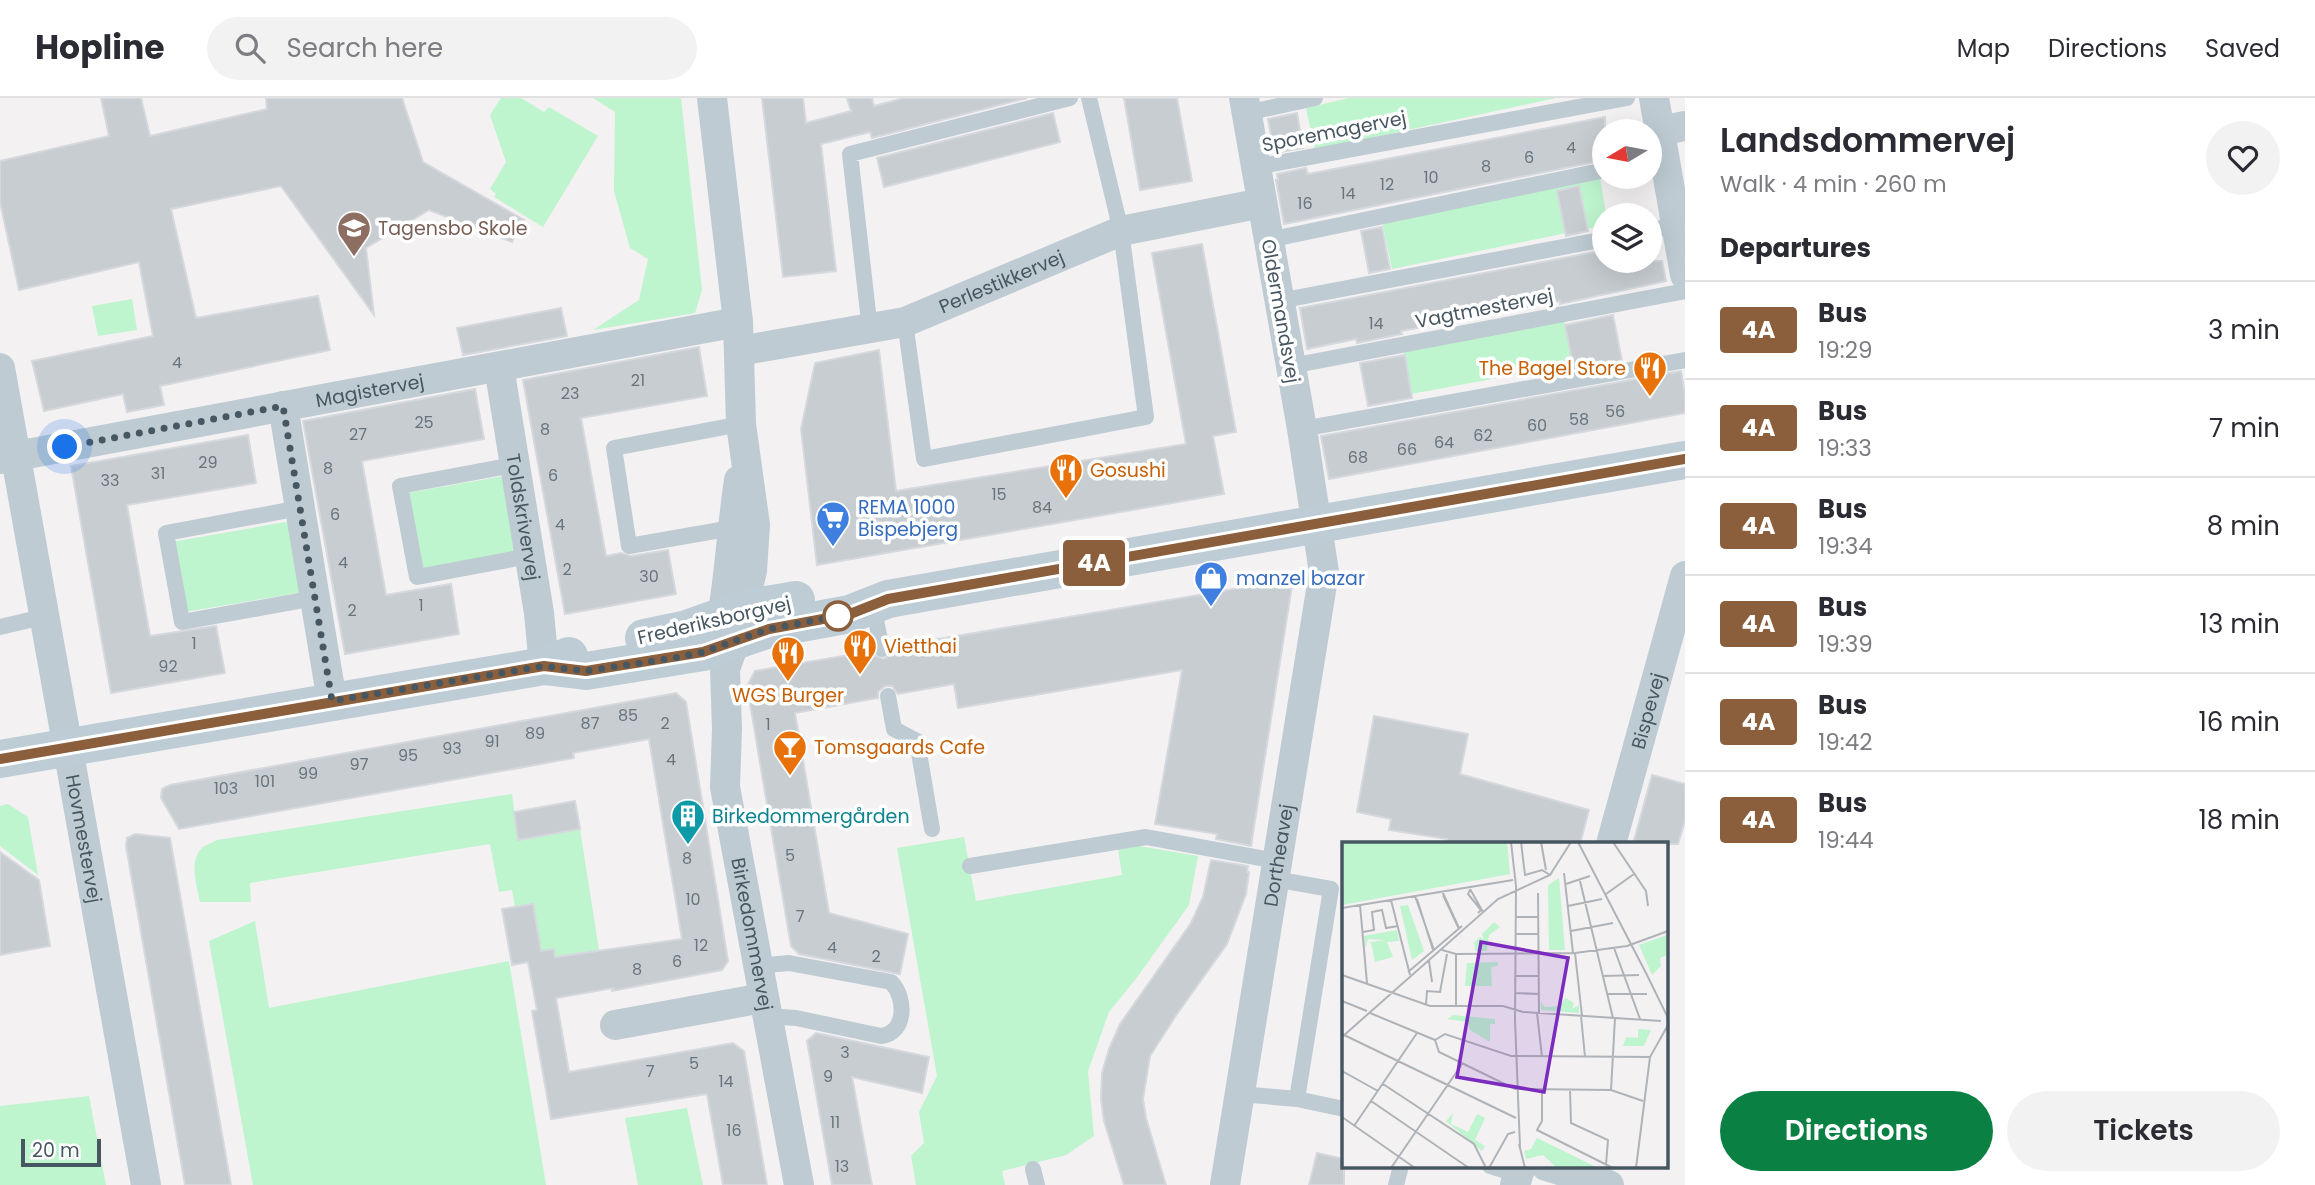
<!DOCTYPE html>
<meta charset="utf-8">
<style>
body{margin:0;font-family:Poppins,sans-serif;background:#f2f2f3;color:#2b2b33;height:100vh;display:flex;flex-direction:column;font-size:26px;white-space:nowrap}
*{box-sizing:border-box;margin:0}
p{font-size:23px;color:#7c7c81}
.icon{flex:none;width:38px;height:38px;fill:none;stroke:currentColor;stroke-width:2;stroke-linecap:round;stroke-linejoin:round}
.map{position:relative;flex:1;overflow:hidden}
.details{display:flex;flex-direction:column;background:#fff;width:630px}
.details>*{flex:none}
.badge{padding:0 14px;border-radius:5px;font-size:24px;line-height:46px}
.needle{width:46px;rotate:260deg}
.controls{position:absolute;left:1592px;top:21px;display:grid;gap:14px}
.controls a{display:grid;place-items:center;width:70px;height:70px;border-radius:50%;background:#fff;box-shadow:0 7px 28px #0002;font-size:35px}
.scale{position:absolute;left:21px;bottom:18px;width:80px;box-sizing:border-box;padding-left:7px;border:4px solid #475761;border-top:0;font-size:19px;line-height:24px;white-space:nowrap;color:#475761;-webkit-text-stroke:5px #fff;paint-order:stroke}
.you{position:absolute;width:35px;height:35px;margin:-18px;border:5px solid #fff;border-radius:50%;background:#1a73e8;box-shadow:0 0 0 10px #1a73e833}
.map>.badge{position:absolute;translate:-50% -50%;box-shadow:0 0 0 4px #fff}
h2{padding:0 35px;font-size:26px;line-height:63px}
.round{display:grid;place-items:center;flex:none;width:74px;height:74px;border-radius:37px;background:#f2f2f3}
.summary{display:flex;align-items:center;justify-content:space-between;height:119px;padding:0 35px}
h1{font-size:33px;font-weight:600;line-height:52px}
.action{display:flex;gap:14px;margin-top:auto;padding:14px 35px}
.action a{flex:1;height:80px;border-radius:42px;background:#0b8043;color:#fff;font-size:28px;font-weight:600;line-height:80px;text-align:center}
.action a+a{background:#f2f2f3;color:#2b2b33}
ul{padding:0;list-style:none}
li{display:flex;align-items:center;gap:21px;height:98px;padding:0 35px;border-top:2px solid #e1e1e2}
li div{flex:1}
li b{display:block;font-size:26px}
li em{font-style:normal}
li .badge{min-width:77px;font-weight:700;text-align:center}
header{display:flex;align-items:center;gap:42px;box-sizing:border-box;height:98px;padding:0 35px;background:#fff;border-bottom:2px solid #e1e1e2}
header strong{font-size:33px}
nav{display:flex;gap:38px;margin-inline-start:auto;font-size:24px}
.search{width:490px;height:63px;background:#f2f2f3;display:flex;align-items:center;gap:18px;box-sizing:border-box;padding:0 24px;border-radius:38px;color:#7c7c81;font-size:26px}
main{display:flex;flex:1;min-height:0}
.map>svg:first-child{display:block}
.green{fill:#bef4ce}
.building{fill:#c8cdd2;stroke:#d5d8dd;stroke-width:2}
.lines{fill:none;stroke-linecap:round;stroke-linejoin:round}
.lane{stroke:#becbd2;stroke-width:16}
.street{stroke:#becbd2;stroke-width:30}
.secondary{stroke:#beccd6;stroke-width:38}
.line-casing{stroke:#fff;stroke-width:16}
.line{stroke:#8b5e3c;stroke-width:10}
.walk{stroke:#475761;stroke-width:7;stroke-dasharray:0 12.6}
.stop-dot{fill:#fff;stroke:#8b5e3c;stroke-width:3.5}
.labels{text-anchor:middle;stroke-width:7;stroke-linejoin:round;paint-order:stroke}
.number-label{font-size:16px;fill:#67747d}
.street-label{font-size:19px;fill:#475761;stroke:#fff}
.education-label{font-size:19px;fill:#785e54;stroke:#fff;text-anchor:start}
.food-label{font-size:19px;fill:#c56008;stroke:#fff;text-anchor:start}
.shop-label{font-size:19px;fill:#366cbe;stroke:#fff;text-anchor:start}
.culture-label{font-size:19px;fill:#0d838f;stroke:#fff;text-anchor:start}
.inset-road{fill:none;stroke:#afb3b8;stroke-width:2}
.view{fill:#7b2cbf;fill-opacity:0.15;stroke:#7b2cbf;stroke-width:3.5}
.inset-edge{fill:none;stroke:#475761;stroke-width:3.5}
</style>
<header>
<strong>Hopline</strong>
<div class="search"><svg class="icon" aria-label="search" viewBox="0 0 24 24"><circle cx="10" cy="10" r="6"/><path d="M15 15l6 6"/></svg>Search here</div>
<nav><a>Map</a><a>Directions</a><a>Saved</a></nav>
</header>
<main>
<div class="map">
<svg width="1685" height="1087" viewBox="0 0 1685 1087">
<rect width="100%" height="100%" fill="#f4f1f2"/>
<path class="green" d="M501,0h20l23,14 5,-5 49,29 -55,91 -49,-30 2,-3 -6,-5 16,-27 -16,-47z
M593,0h88l21,192 -7,23 -102,17 46,-30 9,-41 -18,-11 -16,-57 1,-79z
M1349,0h207l-241,52 -9,-42z
M1600,79l6,38 -1,10 -213,44 -10,-48z
M132,201l5,31 -39,6 -6,-30z
M1564,222l9,44 -162,30 -7,-42z
M504,378l14,75 -97,19 -14,-77z
M291,423l12,71 -118,20 -13,-70z
M512,696l6,46 62,-11 19,121 -44,7 -2,-8 -17,3 -3,-48 -18,3 -3,-17 -13,2 -9,-48 -240,39 1,19h-51c-3,-15 -11,-40 1,-53 3,-4 12,-6 16,-9z
M8,706l20,13 10,58 -38,-29v-40z
M964,739l12,64 146,-26 -4,-26 21,-3 59,10 -9,49 -54,75 -26,32 -21,59 6,65 -28,19 -64,16 3,14h-89l-5,-29 13,-13 -5,-31 18,-36 -40,-228z
M255,823l14,87 240,-47 37,224h-293l-44,-244z
M89,998l17,89h-106v-79z
M687,1010l16,77h-65l-13,-67z"/>
<path class="building" d="M101,0h40l9,38 117,-27 -1,-11h136l21,64 101,58 -12,22 -83,-32 -63,38 8,67 -93,-129 -110,23 25,109 122,-22 12,54 -170,36 4,19 -37,7 -4,-18 -79,17 -12,-50 121,-25 -14,-74 -120,28 -19,-88v-41l109,-25z
M762,0h41l3,25 45,-12 -4,-13h25l2,8 30,-8h123l-155,40 -2,-6 -49,12 15,127 -53,6z
M1124,0h53l15,83 -52,9z
M1053,15l7,29 -176,45 -7,-29z
M1297,15l6,35 -29,5 -6,-34z
M1605,19v43l-321,64 -8,-44h2l-1,-6 29,-6 2,6z
M1579,88l9,45 -22,5 -9,-45z
M1382,129l8,42 -21,4 -8,-42z
M1202,146l34,188 -23,4 11,58 -407,71 -16,-136 14,-66 64,-13 17,141 290,-47 -34,-191z
M1605,152v11h57l4,20 -106,23v-3l-159,30 1,3 -45,9 -1,-4 -49,10 -7,-41z
M561,210l6,28 -104,19 -6,-27z
M1613,217l9,46 -48,8 -9,-44z
M699,249l8,49 -126,22 25,138 15,-3 10,3 37,-6 8,44 -111,20 -42,-234z
M1405,257l7,43 -44,8 -8,-43z
M1681,273l4,23v19l-356,66 -8,-43z
M475,291l9,50 -122,22 24,134 65,-11 8,50 -114,20 -42,-233z
M248,337l8,48 -129,22 23,131 66,-10 9,47 -114,20 -40,-227z
M1293,481l-42,267 -35,-7 1,-5 -62,-10 27,-154 -224,38 -4,-24 -56,10 -6,-8h-7l-7,6v6l-83,15 34,200 79,21 -8,40 -101,-20 -8,-8 -44,-260 8,-15 117,-20 3,5 8,3 6,-3 3,-9z
M676,595l10,9 42,259 -6,9 -110,21 1,-3 -57,10 13,74 164,-29 11,8 23,134h-44l-16,-91 -156,25 -19,-108 5,-1 -9,-48 -16,3 -10,-56 31,-5 8,47 13,-2 1,8 127,-18 -33,-200 -76,14 1,5 -395,71 -18,-31 1,-9 8,-4z
M1374,618l94,18 -8,40 129,36 -9,34h-134l1,-5 -58,-9 2,-11 -34,-7z
M1652,677l33,9v37l-7,23h-45z
M575,703l5,28 -62,11 -4,-28z
M135,736l35,4 61,347h-46l-59,-339 1,-8z
M0,754l39,28 11,66 -50,9z
M1211,762l37,6 -1,6h2l-3,22 -19,50 -50,70 -27,42 -7,43 3,19 20,67h-42l-20,-64 -3,-21 1,-27 7,-24 11,-25 71,-101 12,-26z
M816,935l113,24 -7,36 -70,-16 20,108h-40l-25,-144z
M1317,1055l27,6v26h-35z"/>
<g class="lines">
<path class="lane" d="M1246,15l69,-15
M1256,69l371,-69
M1650,132l26,-4
M1268,142l337,-70
M1279,203l326,-62
M905,224l19,137 222,-42 -25,-186 -32,-133
M870,232l-20,-176 220,-56
M1291,268l394,-75
M1302,331l383,-69
M514,367l-114,21 17,91 112,-21
M300,410l-134,25 16,89 133,-24
M732,430l-103,18 -15,-98 127,-24
M873,508l9,43
M0,529l43,-10
M888,598l6,33 23,12 15,88
M970,768l176,-29 131,24
M1274,781l57,10 -34,210 47,10
M757,868l32,-3 102,19c15,15 16,51 -10,54l-85,-18 -30,-2
M1240,996l57,5
M1490,1068l28,9
M1033,1071l4,16
M1396,1087l5,-19"/>
<g class="street">
<path id="s1" d="M712,0l26,224 3,102 14,101 -3,46 -17,70 -10,28 2,60 -2,58 74,398"/>
<path d="M1654,0l31,177"/>
<path d="M1660,33l25,-5"/>
<path id="s2" d="M739,253l166,-29 216,-91 141,-28"/>
<path id="s3" d="M499,269l40,246 5,53"/>
<path id="s4" d="M0,270l146,817"/>
<path d="M283,308l49,295"/>
<path id="s5" d="M0,361l738,-137"/>
<path d="M722,520c8,-46 10,-92 17,-138"/>
<path id="s6" d="M1611,746l74,-268"/>
<path d="M615,927l148,-27"/>
<path d="M1546,1068l63,19"/>
<path id="s7" d="M1225,1087l99,-613 -22,-143 -58,-331"/>
<path d="M1515,1087l6,-19"/>
</g>
<path class="secondary" d="M644,540l43,-9 56,-20 53,-9
M544,568l42,5 117,-19 66,-23 81,-15 38,-15 797,-139
M0,661l544,-93 25,-10"/>
</g>
<g class="lines">
<g class="line-casing">
<path id="line" d="M0,661l544,-93 42,5 117,-19 66,-23 81,-15 38,-15 797,-140"/>
</g>
<use href="#line" class="line"/>
<path class="walk" d="M65,349l218,-41 49,295 212,-35 42,5 88,-13 29,-6 66,-23 69,-13"/>
</g>
<defs>
<g id="school-pin" transform="scale(1.75)"><path d="M0 17L-7.5 6A9.5 9.5 0 1 1 7.5 6Z" fill="#8d6e63" stroke="#fff"/><path d="M0-5L7-2L0 1L-7-2ZM-4 1L0 2.5L4 1V4Q0 6-4 4Z" fill="#fff"/></g>
<g id="restaurant-pin" transform="scale(1.75)"><path d="M0 17L-7.5 6A9.5 9.5 0 1 1 7.5 6Z" fill="#e8710a" stroke="#fff"/><path d="M-5-6h1v4h1v-4h1v4h1v-4h1v5L-1.5 .5V6h-2V.5L-5-1ZM5-6V6H3V1.5H1.5Q1.5-4 5-6Z" fill="#fff"/></g>
<g id="supermarket-pin" transform="scale(1.75)"><path d="M0 17L-7.5 6A9.5 9.5 0 1 1 7.5 6Z" fill="#3f7fe0" stroke="#fff"/><path d="M-6-5.5h2.5l.6 2H6L4.5 2H-2.5L-4.4-4H-6ZM-1.5 3.2a1.3 1.3 0 1 0 .1 0ZM3 3.2a1.3 1.3 0 1 0 .1 0Z" fill="#fff"/></g>
<g id="shop-pin" transform="scale(1.75)"><path d="M0 17L-7.5 6A9.5 9.5 0 1 1 7.5 6Z" fill="#3f7fe0" stroke="#fff"/><path d="M-5-2.5h2.3a2.7 3.5 0 0 1 5.4 0H5L5.5 6h-11ZM-1.5-2.5h3a1.5 2.3 0 0 0-3 0Z" fill="#fff"/></g>
<g id="bar-pin" transform="scale(1.75)"><path d="M0 17L-7.5 6A9.5 9.5 0 1 1 7.5 6Z" fill="#e8710a" stroke="#fff"/><path d="M-6-5H6L.8 .8V4.5H3.5V6h-7V4.5H-.8V.8Z" fill="#fff"/></g>
<g id="building-pin" transform="scale(1.75)"><path d="M0 17L-7.5 6A9.5 9.5 0 1 1 7.5 6Z" fill="#0f9aa8" stroke="#fff"/><path d="M-4-6H4V6H1V3H-1V6H-4ZM-2.5-4.3h1.7v1.8h-1.7ZM.8-4.3h1.7v1.8H.8ZM-2.5-1h1.7V.8h-1.7ZM.8-1h1.7V.8H.8Z" fill="#fff"/></g>
</defs>
<g fill-rule="evenodd">
<use href="#school-pin" x="354" y="130"/>
<use href="#restaurant-pin" x="1650" y="270"/>
<use href="#restaurant-pin" x="1066" y="372"/>
<use href="#supermarket-pin" x="833" y="420"/>
<use href="#shop-pin" x="1211" y="480"/>
<use href="#restaurant-pin" x="860" y="548"/>
<use href="#restaurant-pin" x="788" y="555"/>
<use href="#bar-pin" x="790" y="649"/>
<use href="#building-pin" x="688" y="718"/>
</g>
<circle class="stop-dot" cx="838" cy="518" r="14"/>
<g class="labels">
<g class="number-label">
<text x="1571" y="55">4</text>
<text x="1529" y="65">6</text>
<text x="1486" y="74">8</text>
<text x="1431" y="85">10</text>
<text x="1387" y="92">12</text>
<text x="1348" y="101">14</text>
<text x="1305" y="111">16</text>
<text x="1376" y="231">14</text>
<text x="177" y="270">4</text>
<text x="638" y="288">21</text>
<text x="570" y="301">23</text>
<text x="1615" y="319">56</text>
<text x="1579" y="327">58</text>
<text x="424" y="330">25</text>
<text x="1537" y="333">60</text>
<text x="545" y="337">8</text>
<text x="358" y="342">27</text>
<text x="1483" y="343">62</text>
<text x="1444" y="350">64</text>
<text x="1407" y="357">66</text>
<text x="1358" y="365">68</text>
<text x="208" y="370">29</text>
<text x="328" y="376">8</text>
<text x="158" y="381">31</text>
<text x="553" y="383">6</text>
<text x="110" y="388">33</text>
<text x="999" y="402">15</text>
<text x="1042" y="415">84</text>
<text x="335" y="422">6</text>
<text x="560" y="432">4</text>
<text x="343" y="470">4</text>
<text x="567" y="477">2</text>
<text x="649" y="484">30</text>
<text x="421" y="513">1</text>
<text x="352" y="518">2</text>
<text x="194" y="551">1</text>
<text x="168" y="574">92</text>
<text x="628" y="623">85</text>
<text x="590" y="631">87</text>
<text x="665" y="631">2</text>
<text x="768" y="632">1</text>
<text x="535" y="641">89</text>
<text x="492" y="649">91</text>
<text x="452" y="656">93</text>
<text x="408" y="663">95</text>
<text x="671" y="667">4</text>
<text x="359" y="672">97</text>
<text x="308" y="681">99</text>
<text x="265" y="689">101</text>
<text x="226" y="696">103</text>
<text x="790" y="763">5</text>
<text x="687" y="766">8</text>
<text x="693" y="807">10</text>
<text x="800" y="824">7</text>
<text x="701" y="853">12</text>
<text x="832" y="855">4</text>
<text x="876" y="864">2</text>
<text x="677" y="869">6</text>
<text x="637" y="877">8</text>
<text x="845" y="960">3</text>
<text x="694" y="971">5</text>
<text x="650" y="979">7</text>
<text x="828" y="984">9</text>
<text x="726" y="989">14</text>
<text x="835" y="1030">11</text>
<text x="734" y="1038">16</text>
<text x="842" y="1074">13</text>
</g>
<g class="street-label">
<text transform="translate(1334 33) rotate(-11)" y="7">Sporemagervej</text>
<text dy="7" stroke="none"><textPath href="#s2" startOffset="273">Perlestikkervej</textPath></text>
<text transform="translate(1484 210) rotate(-11)" y="7">Vagtmestervej</text>
<text transform="translate(1281 213) rotate(80)" y="7">Oldermandsvej</text>
<text dy="7" stroke="none"><textPath href="#s5" startOffset="376">Magistervej</textPath></text>
<text dy="7" stroke="none"><textPath href="#s3" startOffset="152">Toldskrivervej</textPath></text>
<text transform="translate(714 522) rotate(-13)" y="7">Frederiksborgvej</text>
<text dy="7" stroke="none"><textPath href="#s6" startOffset="138">Bispevej</textPath></text>
<text dy="7" stroke="none"><textPath href="#s4" startOffset="478">Hovmestervej</textPath></text>
<text dy="7" stroke="none"><textPath href="#s7" startOffset="334">Dortheavej</textPath></text>
<text dy="7" stroke="none"><textPath href="#s1" startOffset="845">Birkedommervej</textPath></text>
</g>
<g class="education-label">
<text x="378" y="137">Tagensbo Skole</text>
</g>
<g class="food-label">
<text x="1626" y="277" text-anchor="end">The Bagel Store</text>
<text x="1090" y="379">Gosushi</text>
<text x="884" y="555">Vietthai</text>
<text x="788" y="604" text-anchor="middle">WGS Burger</text>
<text x="814" y="656">Tomsgaards Cafe</text>
</g>
<g class="shop-label">
<text x="858" y="416">REMA 1000<tspan x="858" dy="22">Bispebjerg</tspan></text>
<text x="1236" y="487">manzel bazar</text>
</g>
<g class="culture-label">
<text x="712" y="725">Birkedommergården</text>
</g>
</g>
<g transform="translate(1342 744)">
<rect width="326" height="326" fill="#f4f1f2"/>
<path d="M0,0h165l3,32 -168,31zM217,36l6,72h-16l-1,-65zM66,63l16,46 -12,9 -12,-54zM152,80l6,5 -11,8 -2,16h-12l-1,-9 6,-5 4,3 -2,-6zM55,88l2,11 -12,1 6,15 -18,5 -4,-20 15,-2 -18,-1 -3,10 -1,-13zM325,93v20l-7,3 1,8 -9,9 -13,-30zM156,120v4l-7,1 1,19h-27l2,-23zM224,156l8,5 -2,6 7,-4v8l-38,-3v-8l4,5 13,-1zM111,173l42,4v5h-5v18l-20,-12 -2,-8 -21,-3zM296,187l13,1 -7,16h-21l3,-9 12,1zM111,271l-2,11 17,8 9,-18 8,4 -10,22 10,6 -3,5 -36,-30zM195,296l59,29h-40l-13,-12 -17,4 -2,-8 7,-2z" fill="#bef4ce"/>
<path class="inset-road" d="M169,0l5,44 -1,135M179,0l4,33 17,-5 8,5M199,0l5,28M236,0l69,133M271,0l33,49 2,15M222,31l9,80M238,39l33,137M224,42l24,-8M128,47l13,23M128,48l-2,4 13,16 -3,3M100,49l17,37M196,51l1,120M264,52l28,-20M101,53l16,34M73,54l19,54M75,57l16,51M49,58l19,75M18,63l7,78M226,64l34,-7M0,66l171,-28M173,75h23M229,89l42,-8M21,90l11,-2 -2,-18 10,-2 4,18 12,-2M173,92h24M272,106l26,71M100,108l14,4 119,-1 52,-7 41,-15M233,111l7,63M87,119l3,21M66,130l54,-46M304,131l22,45M0,133l88,31h73l20,6 138,9M173,134h24M261,134l36,-1M173,151l24,1M266,152h39M0,159l25,10M84,162l1,-13 13,1 7,-38M114,164v-52M28,171l65,27M195,171l5,44M239,174l4,41M173,178l5,127M0,192l174,84M0,195l156,-138 52,-24 21,-33M93,198l4,12 76,37 96,1 32,11M93,198l10,-6 66,22 139,1M0,229l36,20M41,242l91,60 12,24M200,247v32l-5,9 76,38M228,247l1,34 37,17 -2,24M269,248l4,-72M29,259l98,67M0,275l73,51M12,284l63,-93M177,302l6,24M49,326l71,-104M147,326l19,-34 7,-2M294,326l14,-111 18,-32"/>
<path class="view" d="M139,100l87,16 -24,134 -87,-15z"/>
<rect width="326" height="326" class="inset-edge"/>
</g>
</svg>
<div class="controls">
<a><svg class="needle" viewBox="-14 -14 28 28"><path d="M0-13l5 13h-10z" fill="#e53935"/><path d="M0 13l5-13h-10z" fill="#7c7c81"/></svg></a>
<a><svg class="icon" aria-label="layers" viewBox="0 0 24 24"><path d="M12 4l9 5-9 5-9-5zM3 14l9 5 9-5"/></svg></a>
</div>
<div class="scale">20 m</div>
<div class="you" style="left:65px;top:349px"></div>
<b class="badge" style="left:1094px;top:465px;background:#8b5e3c;color:#fff">4A</b>
</div>
<section class="details">
<div class="summary"><div><h1>Landsdommervej</h1><p>Walk · 4 min · 260 m</p></div><a class="round"><svg class="icon" aria-label="heart" viewBox="0 0 24 24"><path d="M12 20l-8-8c-3-5 5-10 8-4 3-6 11-1 8 4z"/></svg></a></div>
<h2>Departures</h2>
<ul>
<li><span class="badge" style="background:#8b5e3c;color:#fff">4A</span><div><b>Bus</b><p>19:29</p></div><em>3 min</em></li>
<li><span class="badge" style="background:#8b5e3c;color:#fff">4A</span><div><b>Bus</b><p>19:33</p></div><em>7 min</em></li>
<li><span class="badge" style="background:#8b5e3c;color:#fff">4A</span><div><b>Bus</b><p>19:34</p></div><em>8 min</em></li>
<li><span class="badge" style="background:#8b5e3c;color:#fff">4A</span><div><b>Bus</b><p>19:39</p></div><em>13 min</em></li>
<li><span class="badge" style="background:#8b5e3c;color:#fff">4A</span><div><b>Bus</b><p>19:42</p></div><em>16 min</em></li>
<li><span class="badge" style="background:#8b5e3c;color:#fff">4A</span><div><b>Bus</b><p>19:44</p></div><em>18 min</em></li>
</ul>
<div class="action"><a>Directions</a><a>Tickets</a></div>
</section>
</main>
